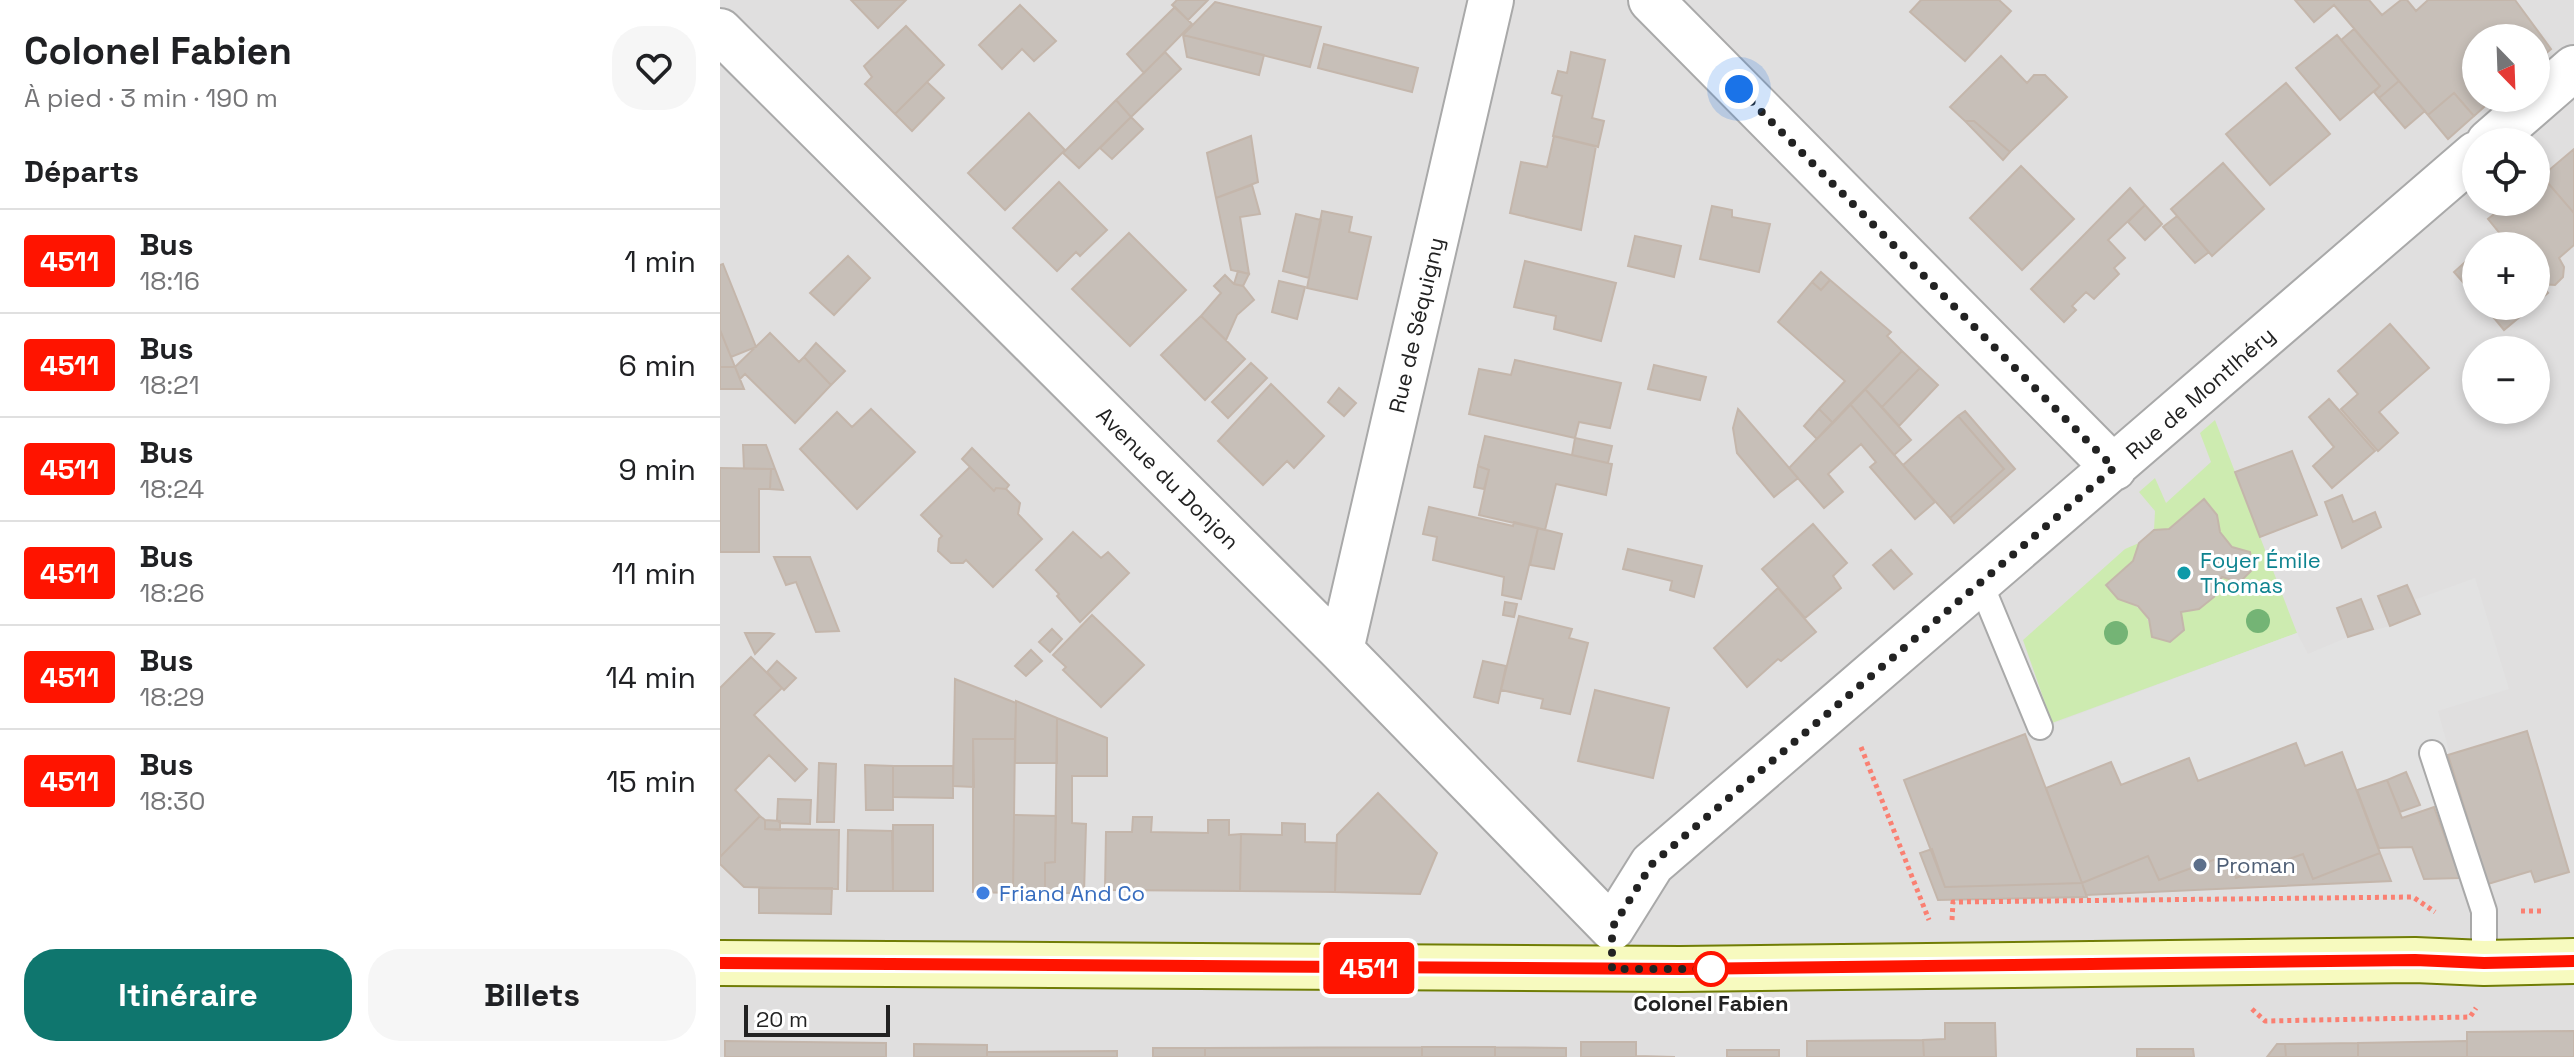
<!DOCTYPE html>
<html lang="fr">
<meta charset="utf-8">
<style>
body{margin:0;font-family:"Space Grotesk",sans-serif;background:#f6f6f6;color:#202124;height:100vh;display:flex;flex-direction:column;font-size:30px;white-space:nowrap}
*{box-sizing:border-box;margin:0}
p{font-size:26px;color:#757577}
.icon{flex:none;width:44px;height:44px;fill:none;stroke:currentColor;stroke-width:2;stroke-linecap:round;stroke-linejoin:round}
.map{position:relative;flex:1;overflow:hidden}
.panel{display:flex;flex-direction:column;background:#fff;width:720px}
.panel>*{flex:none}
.badge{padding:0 16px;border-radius:6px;font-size:28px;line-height:52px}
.needle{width:52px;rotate:157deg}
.controls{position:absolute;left:1742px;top:24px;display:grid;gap:16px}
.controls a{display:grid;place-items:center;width:88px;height:88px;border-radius:50%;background:#fff;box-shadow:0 4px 12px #0003;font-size:40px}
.scale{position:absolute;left:24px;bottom:20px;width:146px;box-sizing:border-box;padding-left:8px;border:4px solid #222;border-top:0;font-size:22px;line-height:28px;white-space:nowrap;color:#222;-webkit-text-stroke:6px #fff;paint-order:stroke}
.you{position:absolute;width:40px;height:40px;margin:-20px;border:6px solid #fff;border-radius:50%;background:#1a73e8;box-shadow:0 0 0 12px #1a73e833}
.map>.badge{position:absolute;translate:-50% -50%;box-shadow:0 0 0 4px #fff}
h2{padding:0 24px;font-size:30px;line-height:72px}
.round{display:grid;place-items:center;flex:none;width:84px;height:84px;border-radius:32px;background:#f6f6f6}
.summary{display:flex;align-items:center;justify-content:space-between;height:136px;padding:0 24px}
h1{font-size:38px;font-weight:700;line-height:60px}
.cta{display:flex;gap:16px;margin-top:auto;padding:16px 24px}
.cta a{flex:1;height:92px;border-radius:32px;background:#0f766e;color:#fff;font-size:32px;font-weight:700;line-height:92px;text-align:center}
.cta a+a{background:#f6f6f6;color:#202124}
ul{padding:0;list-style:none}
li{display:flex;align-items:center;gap:24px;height:104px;padding:0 24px;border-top:2px solid #e0e0e0}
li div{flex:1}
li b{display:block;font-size:30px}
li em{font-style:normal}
li .badge{min-width:88px;font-weight:700;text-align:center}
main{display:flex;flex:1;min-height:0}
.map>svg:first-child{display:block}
.residential{fill:#e0dfdf;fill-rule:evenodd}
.grass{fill:#cdebb0}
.parking{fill:#e2e2e2}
.building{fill:#c7bfb8;stroke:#c4b6ab;stroke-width:2}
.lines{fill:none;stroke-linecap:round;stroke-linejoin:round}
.lane-casing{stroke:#a9a9a9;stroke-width:28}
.street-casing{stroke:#a9a9a9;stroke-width:48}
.secondary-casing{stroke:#707d05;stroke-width:48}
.path{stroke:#fa8072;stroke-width:5;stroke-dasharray:4 4;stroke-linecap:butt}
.lane{stroke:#fff;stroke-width:24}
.street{stroke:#fff;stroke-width:44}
.secondary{stroke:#f7fabf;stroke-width:44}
.tree{fill:#74b475}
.line-casing{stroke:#fff;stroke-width:18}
.line{stroke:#ff1400;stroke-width:12}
.walk{stroke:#222;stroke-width:8;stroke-dasharray:0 14.4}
.culture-dot{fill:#0f9aa8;stroke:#fff;stroke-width:3}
.service-dot{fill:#5c6f8a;stroke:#fff;stroke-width:3}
.shop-dot{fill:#3f7fe0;stroke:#fff;stroke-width:3}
.stop-dot{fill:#fff;stroke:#ff1400;stroke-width:4}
.labels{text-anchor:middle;stroke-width:6;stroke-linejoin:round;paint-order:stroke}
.street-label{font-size:22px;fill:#222;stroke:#fff}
.culture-label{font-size:22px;fill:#0d838f;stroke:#fff;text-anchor:start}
.service-label{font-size:22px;fill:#4e5e75;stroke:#fff;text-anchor:start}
.shop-label{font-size:22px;fill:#366cbe;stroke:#fff;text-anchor:start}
.stop-label{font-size:22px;font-weight:bold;fill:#222;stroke:#fff}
</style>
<main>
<section class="panel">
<div class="summary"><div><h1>Colonel Fabien</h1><p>À pied · 3 min · 190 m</p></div><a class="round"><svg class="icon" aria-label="heart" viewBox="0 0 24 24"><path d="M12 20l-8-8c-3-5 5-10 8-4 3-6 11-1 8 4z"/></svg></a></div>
<h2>Départs</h2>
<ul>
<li><span class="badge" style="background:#ff1400;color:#fff">4511</span><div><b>Bus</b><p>18:16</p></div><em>1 min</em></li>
<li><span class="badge" style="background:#ff1400;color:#fff">4511</span><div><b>Bus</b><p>18:21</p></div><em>6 min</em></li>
<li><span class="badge" style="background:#ff1400;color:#fff">4511</span><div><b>Bus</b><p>18:24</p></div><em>9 min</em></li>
<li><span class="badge" style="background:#ff1400;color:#fff">4511</span><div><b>Bus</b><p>18:26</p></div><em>11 min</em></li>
<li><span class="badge" style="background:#ff1400;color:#fff">4511</span><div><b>Bus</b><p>18:29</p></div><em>14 min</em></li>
<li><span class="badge" style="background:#ff1400;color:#fff">4511</span><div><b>Bus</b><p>18:30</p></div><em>15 min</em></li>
</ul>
<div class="cta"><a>Itinéraire</a><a>Billets</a></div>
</section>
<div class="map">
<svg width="1854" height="1057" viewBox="0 0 1854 1057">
<rect width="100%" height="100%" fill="#f2efe9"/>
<path class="residential" d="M0,0h1854v1057h-1854zM1756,38h60v60h-60zM1756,142h60v60h-60zM1756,246h60v60h-60zM1756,350h60v60h-60z"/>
<path class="grass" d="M1495,420l82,213 -245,90 -29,-83 102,-91 14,-6 -6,18 -26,24c21,27 38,11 46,52l16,5 15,-12 -3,-18c26,-4 32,-11 41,-35l18,5 13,-13 -3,-17 -18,-5 -12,-15 -16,-32 -35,29 -15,1 1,-19 -16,-19 16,-14 11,25 45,-41 -11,-29z"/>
<path class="parking" d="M1755,578l34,111 -71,22 23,84 -38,16 -17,-39 -49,18 -15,-37 -37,13 -107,15 -10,-23 -67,27 -10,-23 -65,26 -21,-54 272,-101 11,21 40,-17 42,-11 29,-12 -5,-14z"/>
<path class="building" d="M131,0h55l-28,28z
M457,0h31l-20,20 -16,-15z
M1201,0h78l12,11 -46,50 -55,-49z
M1575,0h74l13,15 19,-15h6l9,11 12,-11h87l36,49 -15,13v-24h-60v60h18l-20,18 -20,-23 -26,22 -94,-110 -20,17z
M495,2l106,25 -11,40 -127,-32z
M300,5l36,36 -22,20 -12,-12 -20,20 -23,-24z
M455,7l17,17 -48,49 -17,-19z
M186,26l38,39 -49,49 -30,-30 7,-7 -8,-11z
M1634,29l45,52 -20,17 -5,-6 6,-6 -39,-46z
M463,35l81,20 -5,20 -72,-18z
M1617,35l43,51 -40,34 -44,-52z
M604,44l94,24 -6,24 -94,-24z
M445,52l16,17 -50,48 -15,-17z
M851,52l34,8 -13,58 12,3 -6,26 -45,-11 9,-40 -10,-3 6,-22 9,2z
M1281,56l26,27 7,-8h11l22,22 -57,55 -36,-31h-9l-15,-14z
M1679,81l26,30 -20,17 -26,-30z
M207,82l17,16 -32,33 -17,-17z
M1566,83l44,51 -60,51 -44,-51z
M1734,93l20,23 -26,23 -20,-24z
M396,100l15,17 -52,51 -16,-15z
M309,113l36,37 -60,60 -37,-37z
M411,117l12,12 -31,30 -12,-11z
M1245,121h9l36,31 -7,8z
M531,136l7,46 -42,16 -9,-45z
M834,136l42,10 -15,84 -71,-17 11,-51 26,5z
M1854,149v64l-32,-37z
M1503,163l41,46 -52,47 -41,-47z
M1301,166l53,53 -52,51 -52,-52z
M1822,176l32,37v32l-15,13 5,9 -1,10 -8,8 -15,-1 -4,-5v-33h-26l-22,-27 21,-17h27v-21z
M339,182l48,48 -27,26 -4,-4 -19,19 -44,-43z
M532,185l8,29 -20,3 9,57 -18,-4 -15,-72z
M1410,188l15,17 -37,35 17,18 -11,10 5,6 -25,25 -8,-7 -14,14 4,4 -12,12 -33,-33z
M1425,205l17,19 -17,16 -17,-18z
M992,206l20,4v7l38,7 -11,48 -59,-13z
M602,211l30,6 -3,15 22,5 -14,62 -50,-11z
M576,214l25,6 -12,58 -26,-7z
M1457,216l32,36 -14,11 -32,-36z
M409,233l57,57 -56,56 -58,-57z
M915,236l46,10 -7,31 -46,-11z
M1753,255l3,4v38l-22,-25z
M128,256l22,22 -36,37 -24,-22z
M805,261l91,22 -15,58 -47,-12 2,-13 -42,-9z
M3,264l33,83 -25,10 -11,-27v-65z
M518,271l11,3 -6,12 -9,-2z
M1101,272l9,8 -9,10 -9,-8z
M505,275l9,9 9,2 11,14 -17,15 -11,25 -25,-24 20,-23 -7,-7z
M1816,279l12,14 -12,10z
M1110,280l61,52 -4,4 15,15 -69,72 -14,-14 26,-28 -67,-59 34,-40 9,8z
M559,281l26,6 -8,32 -25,-7z
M1764,306h49l-29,24z
M481,316l44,43 -40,41 -44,-45z
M1670,324l39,44 -50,44 19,21 -20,18 -37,-42 17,-15 -20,-23z
M0,330l11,27 4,10h-15z
M50,333l29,29 5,-5 27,28 -36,38 -50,-49 -5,5 -5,-12z
M96,343l29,28 -14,14 -27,-28z
M1182,351l18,17 -38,39 -17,-18z
M795,360l106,23 -11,45 -31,-6 -4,16 -106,-24 10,-45 32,6z
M531,363l16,15 -39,40 -16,-16z
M934,365l52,12 -6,23 -52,-11z
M0,367h15l9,22h-24z
M1200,368l18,17 -39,41 -17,-19z
M551,384l53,52 -30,32 -7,-7 -24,24 -45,-44z
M619,388l17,15 -12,13 -16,-14z
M1145,389l46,51 -17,15 -44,-51z
M1609,399l46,52 -43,37 -19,-22 21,-19 -25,-30z
M1130,404l85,98 -20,17 -45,-52 6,-5 -15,-18 -33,30 15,18 -19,16 -35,-40z
M151,409l44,43 -58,57 -57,-60 37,-37 15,15z
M1018,409l60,69 -24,19 -37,-44 -4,-25z
M1099,409l14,14 -16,16 -13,-13z
M1245,411l50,58 -61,54 -4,-5 54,-49 -46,-53z
M1238,416l46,53 -54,49 -47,-53z
M765,436l127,28 -6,31 -50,-11 -11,46 -66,-15 10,-45 -11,-4z
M855,438l37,8 -4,17 -36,-8z
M23,445h23l9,24h-31z
M252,448l37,37 -3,4 -10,-1 -2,3 -32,-32z
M1572,451l25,64 -57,22 -25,-65z
M758,466l11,4 -5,19 -10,-2z
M250,467l24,24 2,-3 10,1 14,14 -2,11 24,25 -49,48 -27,-27 -3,3h-12l-13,-12 1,-12 3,-3 -21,-21z
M0,468l51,1 -1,20h-11v63h-39z
M51,469h4l8,21 -13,-1z
M1622,495l11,27 22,-10 6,15 -39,21 -17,-46z
M1484,499l13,16 3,17 12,15 18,5 3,17 -13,13 -18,-5 -8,20 -15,12 -18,3 3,18 -14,12 -18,-5 -3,-18 -11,-13 -20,-7 -12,-14 27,-24 6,-18 15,-13 15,-1z
M709,507l84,19 1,-4 24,6 -17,71 -19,-4 2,-18 -71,-17 4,-23 -14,-3z
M1093,524l34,39 -14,13 8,12 -36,30 -43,-49z
M818,528l24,6 -8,35 -24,-4z
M353,532l28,26 7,-6 21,21 -49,49 -23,-26 2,-2 -23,-24z
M908,549l74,17 -8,31 -24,-7 2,-9 -49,-12z
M1171,550l21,24 -18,15 -21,-24z
M54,557h36l29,74 -23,1 -20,-50 -10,3z
M1687,585l13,29 -30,12 -12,-30z
M1058,588l38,44 -35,29 -3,-2 -31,28 -33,-39z
M1641,599l12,30 -25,8 -11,-29z
M785,602l12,2 -3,13 -11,-2z
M372,615l52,50 -43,42 -38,-37 3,-3 -13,-12z
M799,616l53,13 -3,9 19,5 -18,71 -29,-6 2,-9 -42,-9z
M332,629l10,10 -12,13 -11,-10z
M25,633h25l4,1 -19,20z
M311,650l11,11 -16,15 -11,-10z
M31,657l31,31 -28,27 53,54 -12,12 -26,-26 -34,35 25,26 -40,41v-169z
M57,661l19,17 -12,12 -17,-18z
M763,661l23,5 -8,37 -24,-6z
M235,679l61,24 -1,36h-42l1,48 -21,-1z
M875,690l74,18 -16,70 -75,-17z
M296,701l41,17v45h-42z
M337,718l50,20v38h-35v47l14,1 -2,69h-39v-30l10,-1z
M1807,731l42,141 -34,10 -4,-11 -43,13 -40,-129z
M1305,734l57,149 -137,4 -41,-107z
M253,739h42l-2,154 -40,-1z
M1576,743l9,23 37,-14 38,101 -67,26 -10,-25 -67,24 -9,-23 -68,25 -11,-24 -66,27 -36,-95 65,-26 10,23 68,-27 9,23z
M99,763l17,1 -2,58h-17z
M145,765l28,1v44h-27z
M173,766h60v32l-60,-1z
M1686,772l14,33 -20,7 -13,-32z
M1667,780l15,38 32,-11 26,71 -36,1 -12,-32 -33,1 -22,-58z
M658,793l59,60 -17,41 -85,-2 2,-57z
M58,799l33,1 -1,24 -30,-1 -3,-3z
M294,815l42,1 -1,46 -10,1v30h-32z
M40,816l5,4v9l74,1 -1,59 -94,-2 -24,-23v-7z
M413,817h19l-1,15 57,1v-13h21v15l12,-1 -1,57 -135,-1 1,-58h26z
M45,820l15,1v9l-15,-1z
M562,823l23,1v18l31,1 -1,49 -95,-1 1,-57 41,1z
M173,825h40v66h-40z
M128,830l44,1 1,60h-46z
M1212,849l13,38 137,-4 5,14 -149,3 -18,-47z
M1660,853l11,28 -305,14 -4,-12 66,-27 11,24 68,-25 9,23 67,-24 10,25z
M39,888h73l-1,26 -72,-1z
M1225,1023h50l1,34h-72l-1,-17 22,-1z
M1854,1031v26h-107v-25z
M1203,1040l1,17h-117v-16z
M5,1041l161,2v14h-161z
M1747,1041v16h-109v-14z
M861,1042h55v14l39,1h-94z
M1638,1043v14h-72l-1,-13z
M194,1044l73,1v12h-73z
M1557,1044h8l1,13h-19z
M702,1047h73v10h-73z
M702,1047v10h-217v-9z
M775,1047l71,1v9h-71z
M433,1048h52v9h-52z
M1417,1049h56l1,8h-57z
M1007,1050h52v7h-52z
M397,1051v6h-130v-5z"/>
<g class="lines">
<g class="lane-casing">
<path id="lane" d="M1260,582l60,145
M1712,753l52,158v52"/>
</g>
<g class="street-casing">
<path id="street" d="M931,0l463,468
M0,31l621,619 271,278
M1769,142l85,-74
M621,650l150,-650
M892,928l40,-64 824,-710"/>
</g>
<g class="secondary-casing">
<path id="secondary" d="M0,963l960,6 735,-9 69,3 90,-2"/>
</g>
<path class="path" d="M1141,747l68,173
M1801,911h22
M1232,920l1,-18 460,-5 22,15
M1532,1009l13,12 205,-4 6,-9"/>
<use href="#lane" class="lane"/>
<use href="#street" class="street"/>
<use href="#secondary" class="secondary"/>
</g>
<g class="tree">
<circle cx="1538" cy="621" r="12"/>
<circle cx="1396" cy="633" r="12"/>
</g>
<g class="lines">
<g class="line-casing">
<path id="line" d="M0,963l960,6 735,-9 69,3 90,-2"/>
</g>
<use href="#line" class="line"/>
<path class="walk" d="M991,969h-99v-41l40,-64 462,-396 -375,-379"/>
</g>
<circle class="culture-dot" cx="1464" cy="573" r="8"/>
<circle class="service-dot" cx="1480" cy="865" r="8"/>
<circle class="shop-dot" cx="263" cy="893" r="8"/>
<circle class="stop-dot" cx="991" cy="969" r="16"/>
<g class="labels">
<g class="street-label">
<text transform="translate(696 325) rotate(-77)" y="8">Rue de Séquigny</text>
<text transform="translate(1480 393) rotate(-41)" y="8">Rue de Montlhéry</text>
<text transform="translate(448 478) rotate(45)" y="8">Avenue du Donjon</text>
</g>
<g class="culture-label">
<text x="1480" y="568">Foyer Émile<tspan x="1480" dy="25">Thomas</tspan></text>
</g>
<g class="service-label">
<text x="1496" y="873">Proman</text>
</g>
<g class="shop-label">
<text x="279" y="901">Friand And Co</text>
</g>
<g class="stop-label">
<text x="991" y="1011">Colonel Fabien</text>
</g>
</g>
</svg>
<div class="controls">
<a><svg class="needle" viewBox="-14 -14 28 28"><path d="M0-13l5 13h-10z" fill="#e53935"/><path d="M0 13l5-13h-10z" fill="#757577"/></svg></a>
<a><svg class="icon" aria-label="locate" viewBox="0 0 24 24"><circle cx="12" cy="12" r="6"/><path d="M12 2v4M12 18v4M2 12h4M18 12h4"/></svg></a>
<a>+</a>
<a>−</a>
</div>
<div class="scale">20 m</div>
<div class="you" style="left:1019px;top:89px"></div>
<b class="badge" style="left:649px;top:968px;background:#ff1400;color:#fff">4511</b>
</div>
</main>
